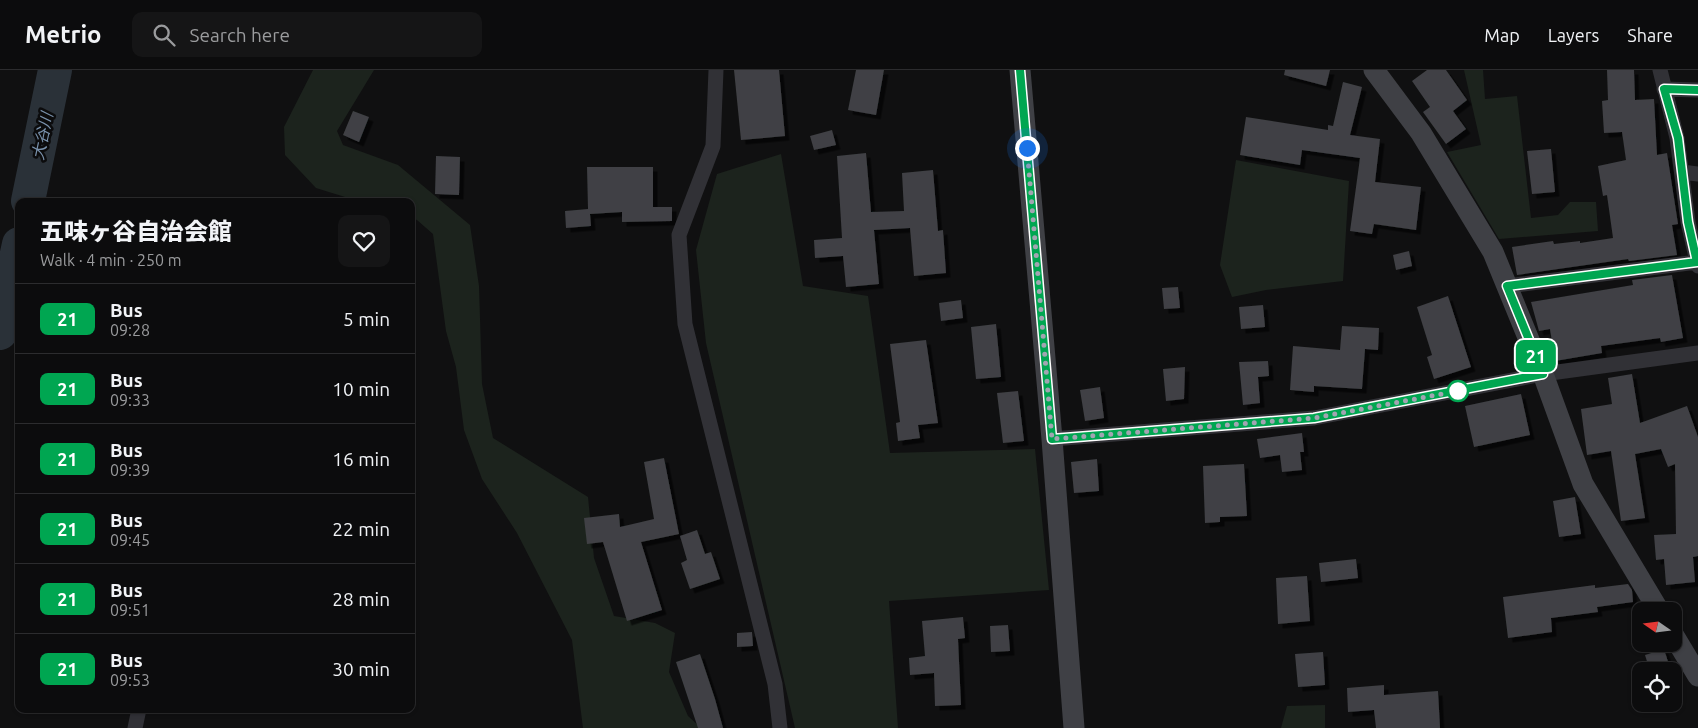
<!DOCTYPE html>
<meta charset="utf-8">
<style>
body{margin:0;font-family:Ubuntu,"Noto Sans JP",sans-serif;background:#151516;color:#f1f3f6;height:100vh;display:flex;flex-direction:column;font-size:19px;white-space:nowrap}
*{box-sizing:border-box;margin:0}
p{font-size:16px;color:#9a9b9d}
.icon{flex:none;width:28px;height:28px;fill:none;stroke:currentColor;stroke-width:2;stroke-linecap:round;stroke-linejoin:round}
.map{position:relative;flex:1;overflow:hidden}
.details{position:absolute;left:15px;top:128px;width:400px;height:515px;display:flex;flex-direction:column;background:#0c0c0d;border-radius:10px;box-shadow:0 1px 4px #0004,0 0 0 1px #2c2c2e}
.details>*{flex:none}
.badge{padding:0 10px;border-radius:8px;font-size:18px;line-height:32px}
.needle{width:32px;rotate:284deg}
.buttons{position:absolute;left:1632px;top:532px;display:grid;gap:10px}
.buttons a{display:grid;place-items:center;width:50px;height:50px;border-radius:10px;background:#0c0c0d;box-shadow:0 1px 4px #0004,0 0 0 1px #2c2c2e;font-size:25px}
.you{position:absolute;width:25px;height:25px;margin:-12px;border:4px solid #fff;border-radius:50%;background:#1a73e8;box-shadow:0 0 0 8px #1a73e833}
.map>.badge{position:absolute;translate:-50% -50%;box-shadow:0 0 0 2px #fff}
.round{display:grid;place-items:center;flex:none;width:52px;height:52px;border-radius:10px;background:#151516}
.headline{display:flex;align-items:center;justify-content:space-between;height:85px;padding:0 25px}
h1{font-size:24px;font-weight:800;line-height:38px}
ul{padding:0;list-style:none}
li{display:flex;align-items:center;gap:15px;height:70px;padding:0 25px;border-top:1px solid #2c2c2e}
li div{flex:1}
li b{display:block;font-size:19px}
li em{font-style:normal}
li .badge{min-width:55px;font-weight:700;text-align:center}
header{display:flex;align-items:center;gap:30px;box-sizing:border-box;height:70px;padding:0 25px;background:#0c0c0d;border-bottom:1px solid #2c2c2e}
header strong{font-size:24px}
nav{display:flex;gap:28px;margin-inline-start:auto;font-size:18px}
.search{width:350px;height:45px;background:#151516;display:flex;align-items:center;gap:12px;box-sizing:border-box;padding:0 18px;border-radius:10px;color:#9a9b9d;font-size:19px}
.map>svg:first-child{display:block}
.green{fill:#1c231d}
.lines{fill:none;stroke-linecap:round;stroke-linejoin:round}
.river{stroke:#2a3138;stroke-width:34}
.building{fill:#3f4044;filter:url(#shadow)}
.street{stroke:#313136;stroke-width:15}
.secondary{stroke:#3f4045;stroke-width:21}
.line-casing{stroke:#fff;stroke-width:11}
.line{stroke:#00a651;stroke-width:8}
.walk{stroke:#a1a5b1;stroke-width:5;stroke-dasharray:0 9}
.stop-dot{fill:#fff;stroke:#00a651;stroke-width:2.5}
.labels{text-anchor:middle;stroke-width:5;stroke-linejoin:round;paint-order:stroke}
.water-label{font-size:16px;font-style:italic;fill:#7991ab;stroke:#0b0b0c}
</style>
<header>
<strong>Metrio</strong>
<div class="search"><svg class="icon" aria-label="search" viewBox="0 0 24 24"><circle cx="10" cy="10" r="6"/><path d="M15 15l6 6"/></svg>Search here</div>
<nav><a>Map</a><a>Layers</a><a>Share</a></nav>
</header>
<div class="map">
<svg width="1698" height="658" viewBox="0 0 1698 658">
<defs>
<filter id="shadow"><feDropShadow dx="4.5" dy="4.5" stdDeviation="0" flood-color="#0009"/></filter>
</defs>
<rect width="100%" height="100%" fill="#101011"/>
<path class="green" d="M313,0h61l-37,61 6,14 55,20 72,60 9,61 3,98 11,54 95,59 6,61 20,58 41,7 20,10 -6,39 19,44 13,12h-118l-11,-88 -55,-107 -35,-54 -18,-49 -8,-63 -10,-36 -13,-97 -16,-14 -6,-2v-17h-53l-42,-13 -31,-33 -1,-28z
M1464,0h19l2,29 32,-3 14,122 27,-3 12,-13h26l2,29 -99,8 -52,-87 34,-7z
M781,84l22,132 65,10 22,157 145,-4 14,141 -160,11 9,127h-103l-89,-385 -10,-93 21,-76z
M1236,90l113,21 -6,100 -77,9 -34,7 -12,-32z
M1325,635v23h-44l6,-22z"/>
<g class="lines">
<path class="river" d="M28,131l27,-131
M0,263l19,-89"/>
</g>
<path class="building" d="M734,0h45l6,66 -44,4z
M856,0h28l-8,45 -28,-5z
M1285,0h45l-4,16 -42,-11z
M1427,0h19l21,30 -14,11 13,18 -20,15 -23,-32 7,-5 -18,-26z
M1607,0h27l1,30 19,-1 3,56 10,-2 11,71 -6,1 5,30 -48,6 -1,-2 -111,16 -5,-28 41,-6 1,3 26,-3v2l33,-5 -6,-43 -4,1 -5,-30 28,-6 -4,-28 -18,1 -2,-32 6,-1z
M1343,12l19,5 -12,48 30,4 -5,43 46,5 -5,43 -42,-6 -2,10 -22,-3 10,-73 -58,-8 -2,15 -60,-10 6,-38 82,13v-5l5,1z
M353,41l16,6 -10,25 -16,-7z
M832,60l4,15 -22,5 -4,-14z
M1551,79l4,43 -23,2 -5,-43z
M866,83l5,59 33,-1 -2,-38 31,-3 5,61 5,-1 3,43 -32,3 -4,-48 -36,2 5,54 -33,3 -3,-31 -28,2 -1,-18 28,-2 -5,-82z
M436,86l24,1 -1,38 -24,-1z
M587,97h66v40h19v14l-50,1v-10l-32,2 1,12 -25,2 -1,-17 23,-2z
M1409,181l3,15 -16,4 -3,-15z
M1672,205l11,63 -22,4 -1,-4 -59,8 1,7 -47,8 -5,-32 -11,2 -8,-29 102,-17 -1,-5z
M1178,217l2,21 -16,1 -2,-21z
M1448,226l23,71 -37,12 -7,-22 5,-2 -15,-48z
M961,230l2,18 -22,3 -2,-18z
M1263,235l2,22 -24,2 -2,-22z
M996,254l5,53 -25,2 -5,-52z
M1342,256l37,2 -1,22 -13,-1 -3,40 -48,-3v6l-24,-2 3,-44 47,4z
M926,270l12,83 -20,2 2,13 -22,3 -2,-18 4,-1 -10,-78z
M1268,291l1,15 -11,1 2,26 -17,2 -4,-43z
M1185,297l-1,32 -18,2 -3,-32z
M1632,304l8,49 47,-17 11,31v119l-5,1 2,25 -29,3 -2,-26 -8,1 -2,-25 22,-1 -1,-70 -7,3 -7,-18 -26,5 10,64 -24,3 -10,-70 -24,4 -6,-46 31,-5 -4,-26z
M1100,317l4,31 -19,3 -5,-31z
M1018,321l6,50 -21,2 -6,-50z
M1521,324l9,41 -56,12 -9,-41z
M1302,363l2,19h-4l2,18 -20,2 -2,-17 -20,3 -3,-19z
M664,388l15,76 -38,8 21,68 -35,11 -24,-79 -16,2 -3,-26 35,-4 1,13 34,-8 -10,-57z
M1097,389l2,32 -25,2 -3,-31z
M1244,394l3,52 -27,1v5l-15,1 -2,-57z
M1575,427l6,37 -22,3 -6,-36z
M697,460l8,24 6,-2 9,27 -30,10 -9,-26 6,-3 -7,-24z
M1356,489l2,19 -37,4 -2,-19z
M1307,506l3,45 -32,3 -2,-46z
M1628,514l4,6 1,12 -36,5 1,5 -47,6 1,14 -44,6 -5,-41 92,-12v3z
M963,547l2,21 -7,1 3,66 -26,1 -1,-33 -24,2 -1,-17 16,-2 -3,-35z
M1008,555l2,26 -19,1 -1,-26z
M752,562l1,14 -16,1v-14z
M1664,579l7,22h-21l-5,-16z
M1323,582l2,33 -27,2 -3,-33z
M700,584l15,45 8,29h-25l-22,-66z
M1384,615v10l54,-4 2,37h-64l-2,-18 -26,2 -1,-24z"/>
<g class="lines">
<path class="street" d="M716,0l-3,76 -34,89 6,89 90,360 5,44
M1660,0l17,68 11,84 10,44
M1664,19l34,1
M1682,102l16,2
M1507,216l190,-24
M1052,369l262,-21 229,-44 155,-21
M135,658l4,-19"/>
<path class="secondary" d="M1020,0l32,369 22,289
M1374,0l47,63 72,119 50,122 40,110 76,127
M1674,566l24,40"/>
</g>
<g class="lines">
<g class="line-casing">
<path id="line" d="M1020,0l32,369 262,-21 229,-44 -36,-88 190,-24 -9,-40 -10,-84 -14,-49 34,1"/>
</g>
<use href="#line" class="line"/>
<path class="walk" d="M1027,78l25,291 262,-21 144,-27"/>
</g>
<circle class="stop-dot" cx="1458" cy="321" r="10"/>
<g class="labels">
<g class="water-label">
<text transform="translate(42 66) rotate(-78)" y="6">大谷川</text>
</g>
</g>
</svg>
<div class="buttons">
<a><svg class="needle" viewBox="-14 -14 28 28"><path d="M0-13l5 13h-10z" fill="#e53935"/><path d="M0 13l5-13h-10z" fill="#9a9b9d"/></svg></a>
<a><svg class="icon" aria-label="locate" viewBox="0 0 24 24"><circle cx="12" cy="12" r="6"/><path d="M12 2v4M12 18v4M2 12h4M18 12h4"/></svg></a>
</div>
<div class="you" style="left:1027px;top:78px"></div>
<b class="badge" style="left:1536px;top:286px;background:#00a651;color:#fff">21</b>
<section class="details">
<div class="headline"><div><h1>五味ヶ谷自治会館</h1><p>Walk · 4 min · 250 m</p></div><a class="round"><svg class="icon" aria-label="heart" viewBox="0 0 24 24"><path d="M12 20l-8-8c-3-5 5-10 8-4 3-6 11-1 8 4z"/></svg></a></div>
<ul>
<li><span class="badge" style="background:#00a651;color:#fff">21</span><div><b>Bus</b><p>09:28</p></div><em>5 min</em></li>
<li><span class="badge" style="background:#00a651;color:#fff">21</span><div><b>Bus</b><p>09:33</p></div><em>10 min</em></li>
<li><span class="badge" style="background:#00a651;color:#fff">21</span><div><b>Bus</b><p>09:39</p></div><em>16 min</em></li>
<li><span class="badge" style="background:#00a651;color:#fff">21</span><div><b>Bus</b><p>09:45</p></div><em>22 min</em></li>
<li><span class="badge" style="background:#00a651;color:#fff">21</span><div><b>Bus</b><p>09:51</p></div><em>28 min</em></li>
<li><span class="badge" style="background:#00a651;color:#fff">21</span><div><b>Bus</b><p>09:53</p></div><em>30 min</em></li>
</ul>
</section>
</div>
